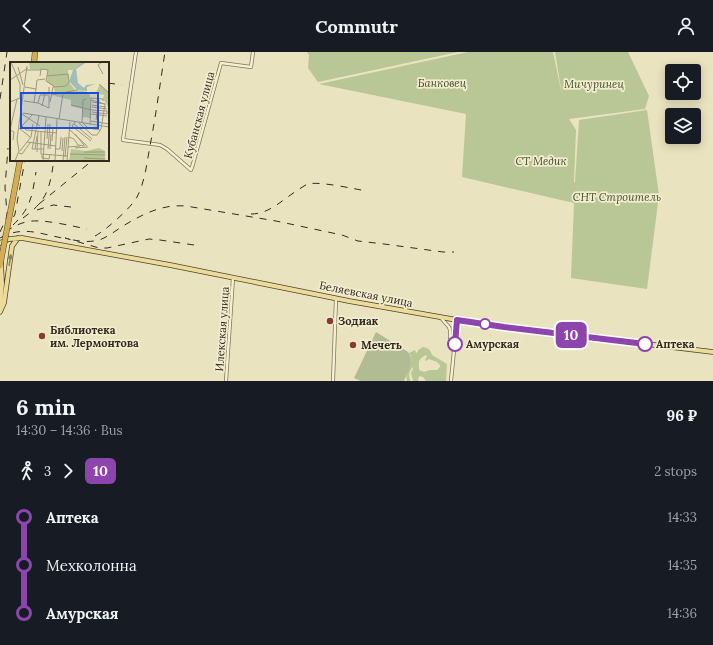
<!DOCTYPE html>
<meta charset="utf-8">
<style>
body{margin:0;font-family:Lora,serif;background:#20242c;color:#f1f3f6;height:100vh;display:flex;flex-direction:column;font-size:15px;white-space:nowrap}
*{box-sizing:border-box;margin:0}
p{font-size:13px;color:#9ea1a6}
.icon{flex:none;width:22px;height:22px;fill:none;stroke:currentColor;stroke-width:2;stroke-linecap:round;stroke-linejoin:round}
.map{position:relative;height:329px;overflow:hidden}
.drawer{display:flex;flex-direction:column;background:#171b24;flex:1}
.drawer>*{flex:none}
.badge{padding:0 8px;border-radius:6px;font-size:14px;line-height:26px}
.buttons{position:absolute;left:665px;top:12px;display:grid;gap:8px}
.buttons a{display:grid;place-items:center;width:36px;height:36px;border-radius:4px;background:#171b24;box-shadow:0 2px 10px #0003;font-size:20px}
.map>.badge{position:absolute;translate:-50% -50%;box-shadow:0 0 0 2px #fff}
.legs{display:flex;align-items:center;gap:6px;height:44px;padding:0 16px;font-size:13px}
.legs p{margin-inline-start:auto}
.summary{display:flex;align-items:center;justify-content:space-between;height:68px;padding:0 16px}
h1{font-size:22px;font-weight:700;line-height:30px}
ul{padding:0 16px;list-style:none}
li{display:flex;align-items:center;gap:14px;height:48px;font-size:15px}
li i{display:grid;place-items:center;width:6px;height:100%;margin:0 5px;background:currentColor}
li i::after{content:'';width:10px;height:10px;margin:-5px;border:3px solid;border-radius:50%;background:#171b24}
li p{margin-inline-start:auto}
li:first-child i{background:linear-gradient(#0000 50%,currentColor 0)}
li:last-child i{background:linear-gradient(currentColor 50%,#0000 0)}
header{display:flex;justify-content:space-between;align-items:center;height:52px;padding:0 16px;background:#171b24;font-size:18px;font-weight:700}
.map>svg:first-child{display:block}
.green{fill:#b9c695;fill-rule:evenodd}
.cemetery{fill:#b1bb94}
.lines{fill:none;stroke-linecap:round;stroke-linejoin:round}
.minor-casing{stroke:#817459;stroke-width:4}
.major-casing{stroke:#4f422e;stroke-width:5.5}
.highway-casing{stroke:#4f422e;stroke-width:6}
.minor{stroke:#f5f0d2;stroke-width:2.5}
.major{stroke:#ebdd99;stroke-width:4}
.highway{stroke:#d4ae55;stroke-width:5}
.rail{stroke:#322a1d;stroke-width:1;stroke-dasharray:7 7;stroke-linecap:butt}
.highway-bridge-casing{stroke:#4f422e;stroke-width:6;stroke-linecap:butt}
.highway-bridge{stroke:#d4ae55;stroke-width:5}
.oneway{fill:#8e845b}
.line-1-casing{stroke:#fff;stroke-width:9}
.line-1{stroke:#8e44ad;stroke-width:6}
.poi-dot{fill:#8b3b2e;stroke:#f2edcf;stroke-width:1.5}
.stop-1-dot{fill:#fff;stroke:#8e44ad;stroke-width:2}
.labels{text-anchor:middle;stroke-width:3.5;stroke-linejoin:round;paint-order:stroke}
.park-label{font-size:11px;font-style:italic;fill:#3d4d25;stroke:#f2edcf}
.street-label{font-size:11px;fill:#322a1d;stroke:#f2edcf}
.poi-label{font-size:11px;font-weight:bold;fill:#322a1d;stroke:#f2edcf;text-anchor:start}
.stop-label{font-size:11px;font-weight:bold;fill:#322a1d;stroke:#f2edcf;text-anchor:start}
.inset-road{fill:none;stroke:#a0997f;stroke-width:1}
.view{fill:#1d4ed8;fill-opacity:0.15;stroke:#1d4ed8;stroke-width:2}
.inset-edge{fill:none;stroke:#322a1d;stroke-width:2}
</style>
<header><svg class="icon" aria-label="back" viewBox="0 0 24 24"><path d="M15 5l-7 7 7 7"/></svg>Commutr<svg class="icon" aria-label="person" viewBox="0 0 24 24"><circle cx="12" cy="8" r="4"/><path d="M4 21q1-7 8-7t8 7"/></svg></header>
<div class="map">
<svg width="713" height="329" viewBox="0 0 713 329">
<rect width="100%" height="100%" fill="#eae3c0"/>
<path class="green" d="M307,0h151l-140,30 -10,-14 1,-13z
M468,0h85l9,43 -7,-43h73l21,44 -4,13 -76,10 7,11 -2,52h1l4,-62 68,-10 12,85 -12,94 -76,-11 3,-75 -112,-26 4,-63 -147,-30z
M423,295c5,1 7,2 9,8l15,9 -1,17h-20l-3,-4 -4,-1 -1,5h-5l-2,-8 2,-4 -1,-2 -3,7 1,7h-3c-3,-11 9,-17 2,-28l6,-3 1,3 2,-1v-2zM426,303l1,1 -2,4 1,1 3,-2 8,3 3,3v2l-3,3h-7l-6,2 -5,-2c0,-8 -2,-10 7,-15z"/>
<path class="cemetery" d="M376,280l32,20c7,10 0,19 -4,29h-43l-7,-3z"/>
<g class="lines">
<g class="minor-casing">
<path id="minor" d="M136,0l-13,88 37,5 7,4 24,21 2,-6 28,-101 30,4 2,-15
M441,266l8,9 1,3v13l3,7
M226,329l7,-103
M333,329l3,-82
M451,329l6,-61"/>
</g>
<g class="major-casing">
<path id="major" d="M0,191l9,-4 13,-1 148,27 179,36 108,19 48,7 208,25
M0,253l2,-21 -1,-21
M0,260l4,-9 8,-57 6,-8"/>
</g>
<g class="highway-casing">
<path id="highway" d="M34,11l1,-11
M16,130l4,-22
M0,214l2,-11"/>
</g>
<use href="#minor" class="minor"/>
<use href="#major" class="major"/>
<use href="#highway" class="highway"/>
<path class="rail" d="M108,31l14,2
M0,47l7,-47
M39,152l54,-44
M37,158l16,-5 18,2
M251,162c19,0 32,-15 47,-24 3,-2 7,-5 10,-6 12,-3 46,5 59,7
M23,166c22,-16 26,-26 30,-52
M13,173c18,-17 19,-29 23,-53
M5,176l7,-8 3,-6 10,-54
M0,180l6,-13 1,-5 -2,-27 3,-39
M6,180c6,-5 12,-8 20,-10 15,-4 45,4 61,7
M95,184c10,-5 37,-29 42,-39 8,-15 10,-35 13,-51 6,-31 10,-62 15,-94
M0,186c25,-14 44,-2 69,1
M194,193l-34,-5 -11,-1 -42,9h-8l-34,-10c11,3 22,5 34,2 9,-3 16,-9 24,-14 20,-12 39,-22 63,-20l90,15 66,14 16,6 26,3 59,8h11"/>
<g class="highway-bridge-casing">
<path id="highway-bridge" d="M2,203l14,-73"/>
</g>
<use href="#highway-bridge" class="highway-bridge"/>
</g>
<defs><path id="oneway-solid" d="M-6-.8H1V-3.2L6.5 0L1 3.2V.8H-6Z"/></defs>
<use class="oneway" href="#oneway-solid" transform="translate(10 208) rotate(-81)"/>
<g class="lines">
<g class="line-1-casing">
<path id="line-1" d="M455,292l2,-24 47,7 141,17"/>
</g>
<use href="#line-1" class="line-1"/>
</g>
<g class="poi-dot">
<circle cx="330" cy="269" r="4"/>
<circle cx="42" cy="284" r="4"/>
<circle cx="353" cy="293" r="4"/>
</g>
<g class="stop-1-dot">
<circle cx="485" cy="272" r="5"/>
<circle cx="455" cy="292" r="7"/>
<circle cx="645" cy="292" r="7"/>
</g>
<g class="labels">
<g class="park-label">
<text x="442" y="35">Банковец</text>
<text x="594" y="36">Мичуринец</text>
<text x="541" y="113">СТ Медик</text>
<text x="617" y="149">СНТ Строитель</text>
</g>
<g class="street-label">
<text transform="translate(199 63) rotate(-75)" y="4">Кубанская улица</text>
<text transform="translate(366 242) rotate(11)" y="4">Беляевская улица</text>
<text transform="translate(222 277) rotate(-86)" y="4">Илекская улица</text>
</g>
<g class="poi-label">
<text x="338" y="273">Зодиак</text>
<text x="50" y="282">Библиотека<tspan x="50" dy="13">им. Лермонтова</tspan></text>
<text x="361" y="297">Мечеть</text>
</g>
<g class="stop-label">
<text x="466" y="296">Амурская</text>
<text x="656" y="296">Аптека</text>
</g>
</g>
<g transform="translate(10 10)">
<rect width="99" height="99" fill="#eae3c0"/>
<path d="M19,0h53l-9,8h-5l1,12 6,8 13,2 3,6v20l-9,-1 1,-8 -12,-3v-6l-16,-4 -1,-9 -7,-5 1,-12 -18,-1zM90,22l9,9v15l-6,-9 1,-4 -8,-2zM89,86l6,3v10h-36l2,-12 15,2z" fill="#b9c695"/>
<path d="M72,0h5l-11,7 2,14 6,5 2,-3 9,-1 -8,3v4l-10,-1 -8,-9 4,-11z" fill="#a2bcb8"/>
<path class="inset-road" d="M92,0l-4,3 5,9M8,5l5,18M17,8h14M30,14l1,-7 7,1 -2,11 8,5M37,14l21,-2 1,8 -3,4 -13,1 -3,15M0,18l18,-12M89,22l10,9M15,25l11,2 -2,13M26,27l1,-9 8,-1M42,33l25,-5M14,39l14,2 11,5v-21M0,40l10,-4v-14l-9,-22M82,40l13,2M28,41l2,-8h8M61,43l21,5M82,43l14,2M32,44l3,-13M82,45l15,2M82,50l15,2v-3l-15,-1M13,51l86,14M12,52l18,12M81,52l16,2M29,54l-7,33h12M49,57l4,-25M86,58l3,-20M81,59l18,3M65,60l-3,4 19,15M69,61l13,12h5l4,-6 4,-25 -14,-4M72,61l1,-23 3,-1M73,61l5,5 12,2M10,62l6,6 31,3M64,62l18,15M80,62l1,-26 12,1v2M12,64l10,-11M9,66l11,9M59,67l18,17M0,68l7,-31M0,68l4,2 -1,8M31,70v22l26,2M65,72l9,11M59,75l5,2 4,6 7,1M37,77l1,-15M42,79l1,-13M17,80l29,4M58,85l12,-1M65,86l13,-1M25,87l2,-13M38,87l2,-25M40,87l1,-15M46,87h4l1,-12M10,89l11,-14 2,-13M52,89l1,-13M27,90l1,-21M74,90h21M9,91l3,1 8,-11M32,92v4l7,1 1,-5M60,92l35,1M55,95l2,-20M74,96l21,1M5,99l4,-10 -2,-12 10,-73M33,99l3,-44M45,99l2,-42M53,99l2,-24M57,99l3,-39"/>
<path class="view" d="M11,31h77v35h-77z"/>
<rect width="99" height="99" class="inset-edge"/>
</g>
</svg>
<div class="buttons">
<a><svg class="icon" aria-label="locate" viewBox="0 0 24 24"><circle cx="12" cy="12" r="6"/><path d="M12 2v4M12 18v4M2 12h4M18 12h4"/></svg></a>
<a><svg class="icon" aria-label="layers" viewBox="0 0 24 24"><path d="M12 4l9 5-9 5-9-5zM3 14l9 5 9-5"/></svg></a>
</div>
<b class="badge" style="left:571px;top:283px;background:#8e44ad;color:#fff">10</b>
</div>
<section class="drawer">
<div class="summary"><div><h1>6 min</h1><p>14:30 – 14:36 · Bus</p></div><b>96 ₽</b></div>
<div class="legs"><svg class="icon" aria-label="walk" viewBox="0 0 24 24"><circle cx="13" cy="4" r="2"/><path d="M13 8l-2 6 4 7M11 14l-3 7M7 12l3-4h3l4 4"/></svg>3<svg class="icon" aria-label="forward" viewBox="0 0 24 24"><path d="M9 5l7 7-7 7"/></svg><b class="badge" style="background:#8e44ad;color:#fff">10</b><p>2 stops</p></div>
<ul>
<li><i style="color:#8e44ad"></i><b>Аптека</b><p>14:33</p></li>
<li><i style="color:#8e44ad"></i><span>Мехколонна</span><p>14:35</p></li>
<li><i style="color:#8e44ad"></i><b>Амурская</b><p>14:36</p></li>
</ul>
</section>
